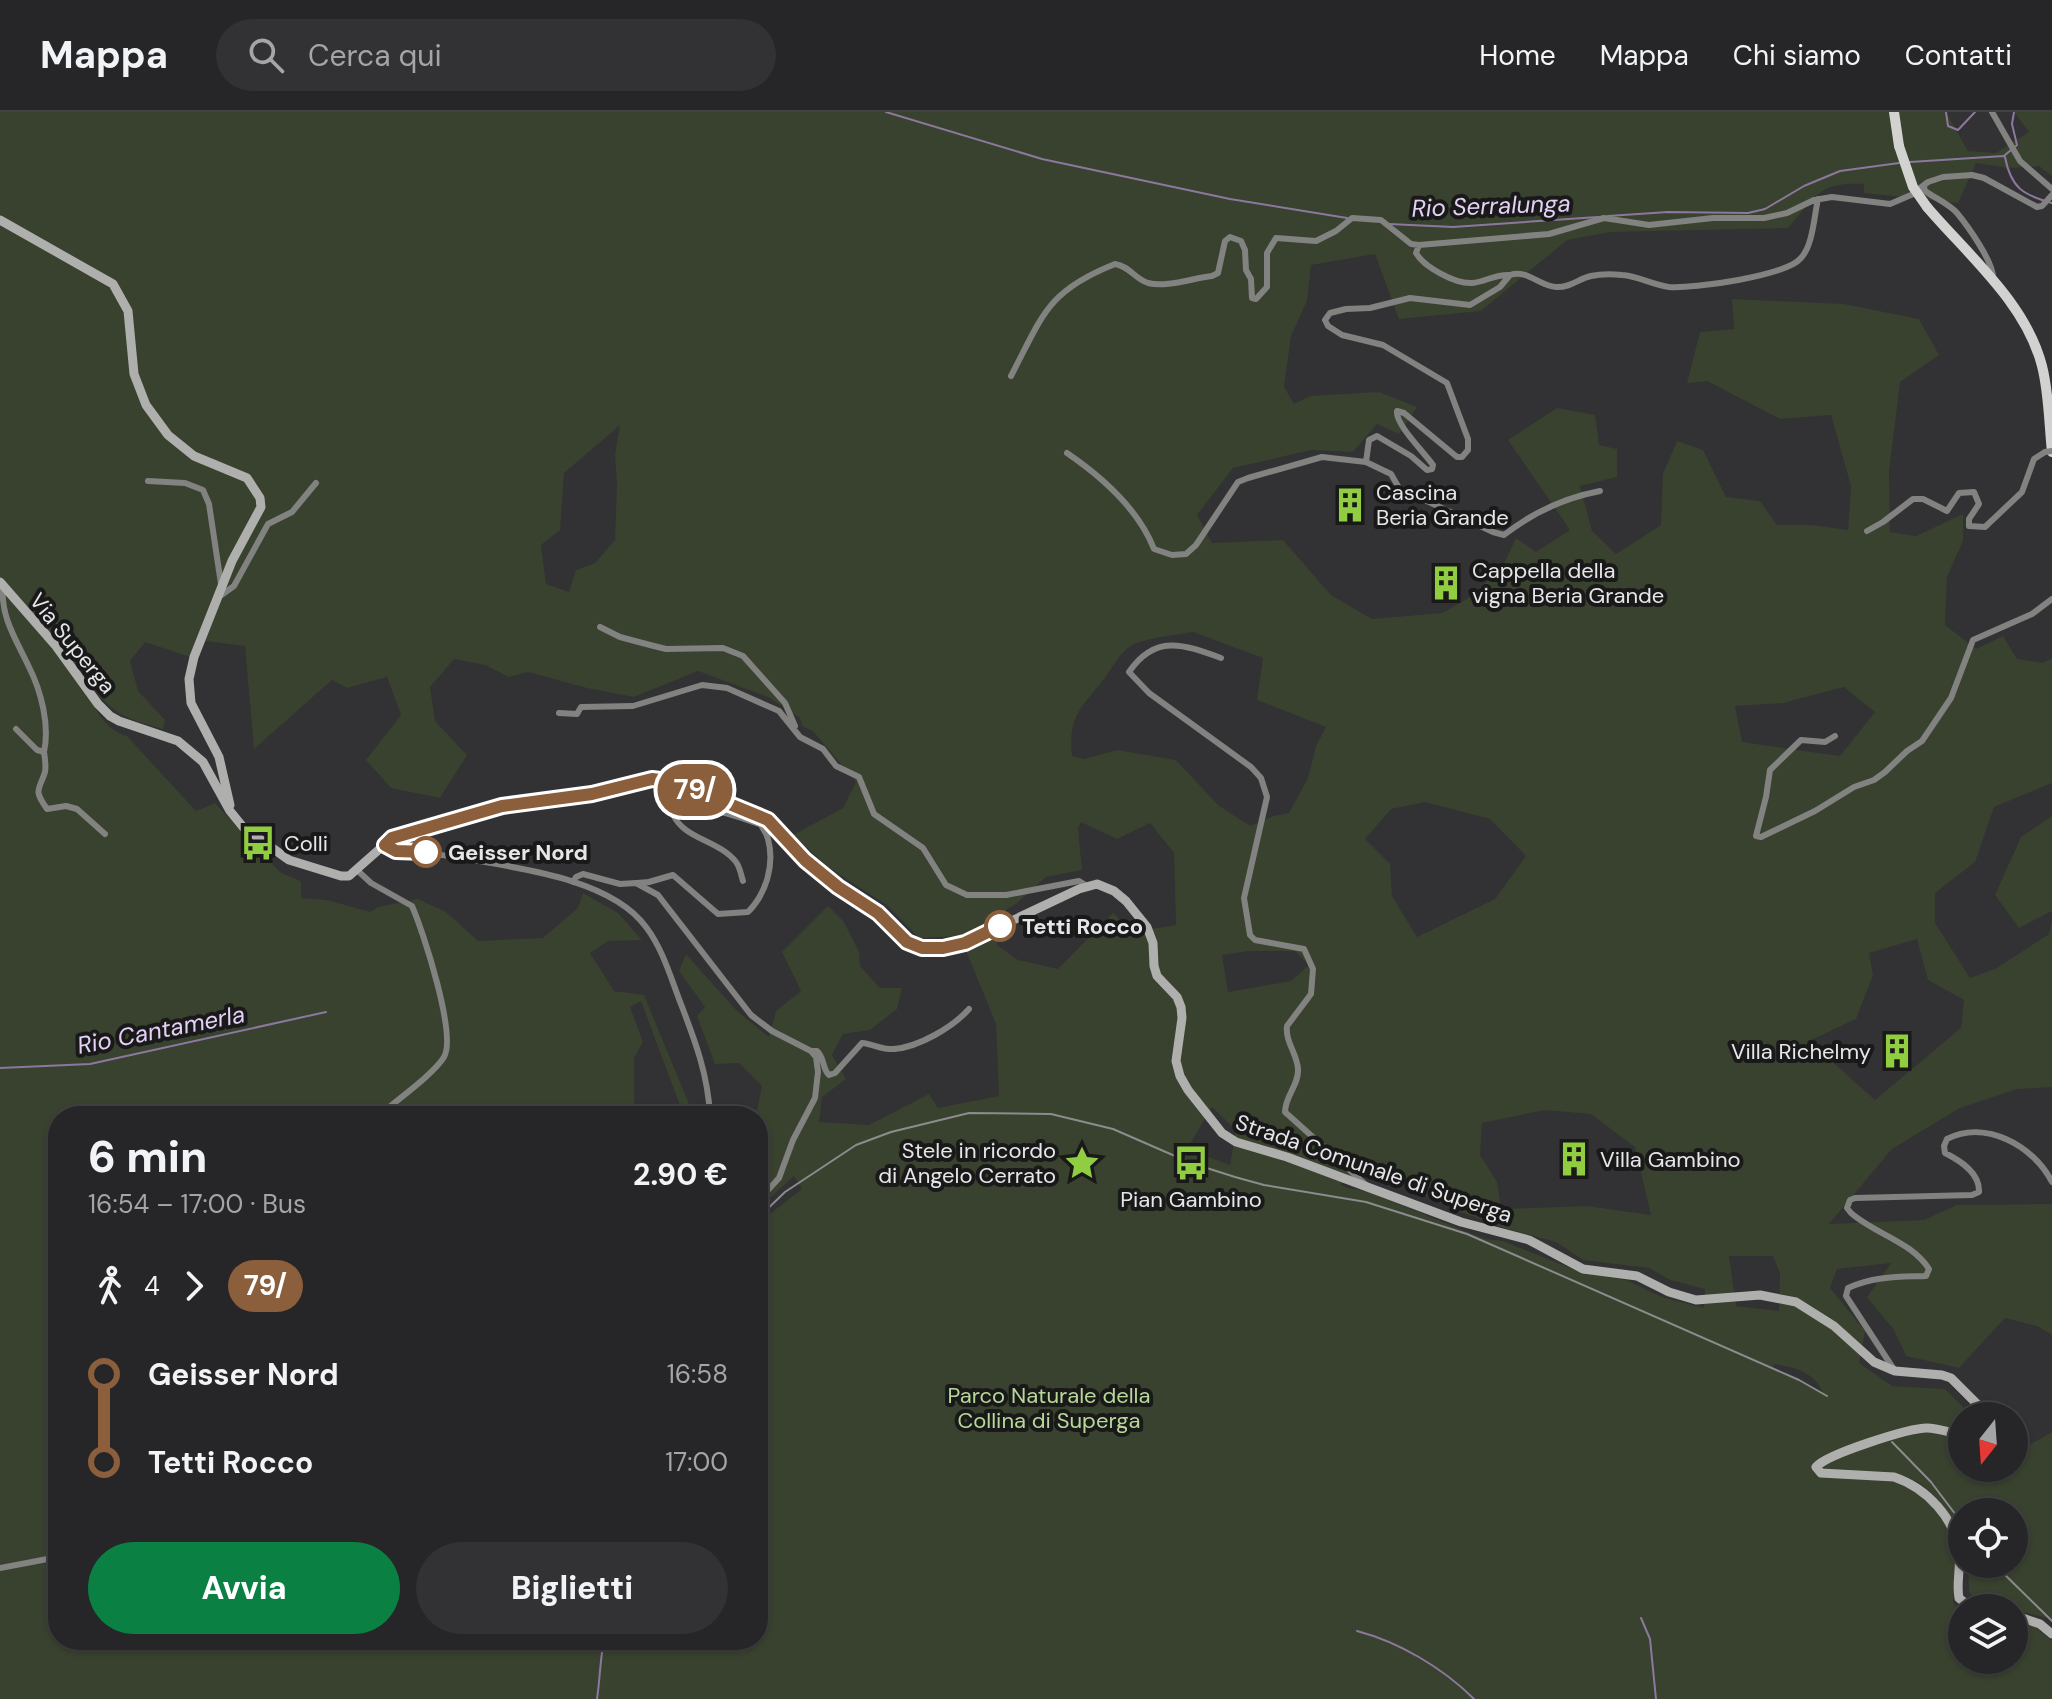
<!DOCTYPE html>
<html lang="it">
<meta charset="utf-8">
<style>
body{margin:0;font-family:"DM Sans",sans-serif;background:#323133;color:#f1f3f6;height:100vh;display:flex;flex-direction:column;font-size:30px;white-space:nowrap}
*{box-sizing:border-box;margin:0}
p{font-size:26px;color:#a4a5a7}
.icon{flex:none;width:44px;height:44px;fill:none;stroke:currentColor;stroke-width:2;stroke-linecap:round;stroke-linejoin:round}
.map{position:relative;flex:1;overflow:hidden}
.drawer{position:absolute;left:48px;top:994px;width:720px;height:544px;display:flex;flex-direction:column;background:#262527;border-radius:32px;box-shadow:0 2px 6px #0004,0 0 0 2px #424244}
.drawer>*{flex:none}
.badge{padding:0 16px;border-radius:26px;font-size:28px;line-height:52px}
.needle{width:52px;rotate:197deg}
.fabs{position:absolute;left:1948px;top:1290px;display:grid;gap:16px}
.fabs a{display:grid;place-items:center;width:80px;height:80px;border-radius:50%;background:#262527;box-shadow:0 2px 6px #0004,0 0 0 2px #424244;font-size:40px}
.map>.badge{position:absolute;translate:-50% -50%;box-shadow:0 0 0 4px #fff}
.legs{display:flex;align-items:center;gap:12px;height:88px;padding:0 40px;font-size:26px}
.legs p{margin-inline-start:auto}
.overview{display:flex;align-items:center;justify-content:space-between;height:136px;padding:0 40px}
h1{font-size:44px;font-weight:800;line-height:60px}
.primary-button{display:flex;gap:16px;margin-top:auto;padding:16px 40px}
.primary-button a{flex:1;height:92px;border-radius:48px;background:#0b8043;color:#fff;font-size:32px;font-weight:800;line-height:92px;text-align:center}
.primary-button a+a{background:#323133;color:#f1f3f6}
ul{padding:0 40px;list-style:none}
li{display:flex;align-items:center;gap:28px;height:88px;font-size:30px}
li i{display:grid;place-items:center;width:12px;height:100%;margin:0 10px;background:currentColor}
li i::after{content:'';width:20px;height:20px;margin:-10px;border:6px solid;border-radius:50%;background:#262527}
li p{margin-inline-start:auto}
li:first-child i{background:linear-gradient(#0000 50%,currentColor 0)}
li:last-child i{background:linear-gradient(currentColor 50%,#0000 0)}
header{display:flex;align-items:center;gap:48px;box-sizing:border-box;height:112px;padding:0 40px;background:#262527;border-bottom:2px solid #424244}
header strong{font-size:38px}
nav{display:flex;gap:44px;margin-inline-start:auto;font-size:28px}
.search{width:560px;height:72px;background:#323133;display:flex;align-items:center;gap:20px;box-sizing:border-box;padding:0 28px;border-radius:44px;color:#a4a5a7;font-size:30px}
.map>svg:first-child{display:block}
.green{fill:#38422e;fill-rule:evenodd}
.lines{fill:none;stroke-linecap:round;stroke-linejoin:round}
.stream{stroke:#8c789e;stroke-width:2}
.street{stroke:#828281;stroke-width:6}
.secondary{stroke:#afb0ae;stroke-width:9}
.primary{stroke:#d2d3d0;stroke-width:10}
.tram{stroke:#8c8b8e;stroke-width:2}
.street-bridge{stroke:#828281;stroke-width:6}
.primary-bridge{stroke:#d2d3d0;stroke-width:10}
.line-1-casing{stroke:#fff;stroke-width:18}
.line-1{stroke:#8b5e3c;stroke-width:12}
.stop-1-dot{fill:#fff;stroke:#8b5e3c;stroke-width:4}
.labels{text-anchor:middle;stroke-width:8;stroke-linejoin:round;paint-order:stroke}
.poi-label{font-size:22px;fill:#e6e5e7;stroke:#1a191a;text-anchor:start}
.street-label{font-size:22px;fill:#e6e5e7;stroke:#1a191a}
.stop-label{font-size:22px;font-weight:bold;fill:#e6e5e7;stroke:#1a191a;text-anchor:start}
.park-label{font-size:22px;fill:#b8d899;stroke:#1a191a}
.water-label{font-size:24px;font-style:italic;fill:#e4d1f6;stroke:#1a191a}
</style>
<header>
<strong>Mappa</strong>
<div class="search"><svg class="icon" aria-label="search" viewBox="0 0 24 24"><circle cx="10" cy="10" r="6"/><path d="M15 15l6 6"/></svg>Cerca qui</div>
<nav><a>Home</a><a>Mappa</a><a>Chi siamo</a><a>Contatti</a></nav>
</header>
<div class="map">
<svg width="2052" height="1587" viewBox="0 0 2052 1587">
<rect width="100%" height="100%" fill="#323134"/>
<path class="green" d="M0,0h1946l22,39 28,2 33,-21 -15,-20h38v64l-13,-10 -30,2 -33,-5 -18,40 -94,-10v-9c-46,-3 -48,13 -76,44l-178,4 -43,8 -86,71 -82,8 -24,-65 -64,11 -4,36 -16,35 -7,51 10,17 16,-8 69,-4 38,15 -18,27 -22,-10 -24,28 -42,-2 -78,18 -36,47 15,28 71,-3 48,55 41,24 70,-6 25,-14 35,-31 14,-30 20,14 34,-22 -62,-90 49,-32 38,7 4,30 18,4v28l-37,9 12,45 24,23 45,-29 2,-51 14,-33 26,9 23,47 34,4 17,24h35l36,5 3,-44 -20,-71 -51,4 -73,-38 -20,2 13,-51 34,-3 -2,-30 112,5 75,15 20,36 -39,27 -11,90 1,60 26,4 47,-22v27l-16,36 -2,48 31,24 27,-13 14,23 26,4 9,-5v125l-58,24 -19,55 -40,31v30l35,55 27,-10 52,-34 3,-14v167l-35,2 -57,19 -68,41 -63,75 95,-4 33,-15 95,-1v131l-15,-9 -32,-8 -46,50 -53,-12 -12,-26 -27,-33 24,-34 -54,6 -7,19 35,43 -6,32 33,23 53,3 22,22 -12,5 7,7v45h52v-14l38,-22v187l-38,-9v-2l-33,-4 -12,-12 -1,-28h46v-52h-52v21c-17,-25 -35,-56 -69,-59 28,22 62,44 63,83 1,15 -2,30 -3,45l9,10v48h52v-40l20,6 18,15v58h-2052zM620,313l-5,29 2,30 -2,56 -20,23 -19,7 -7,22 -23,-8 -5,-39 19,-15 4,-57zM1193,520l70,26 -6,42 69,27 -10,19 -8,32 -19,35 -15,3 -24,10 -32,-21 -42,-45 -59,-10 -33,9 -12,-3c-4,-40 9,-48 32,-77 10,-13 17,-30 33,-36 17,-6 38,-8 56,-11zM197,528l48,6 9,103 78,-69 15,8 40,-11 14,38 -35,45 25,28 49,10 27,-43 -32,-34 -5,-34 24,-28 31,6 24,12 19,-5 59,16 47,9 64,-26 70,26 32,21 2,8 11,5 43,51 -13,26 -50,27 35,32 60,39 31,32 41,-2 36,88 3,72 -61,12 -9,-14 -60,31 -50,-3 3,-25 24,-18 -14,-24 11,-21 27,-4 27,-21 5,-21h-22l-20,-22 -1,-14 -15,-30 -16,-16 -46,46 19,39 -25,20 -7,26 -32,-26 -51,-57 -7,17 26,36 -8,9 18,48 24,-1 23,23 -6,30 2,93 36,-33 8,13 -44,34v417h-700v-524h576v-58l9,-16 -13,-35 11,-6 43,115h10l-50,-121 -30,-4 -24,-38 18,-12 34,-1 -24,-27 -35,-20 -5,15 -35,30 -65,3 -32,-29 -28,-13 -40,8 -8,5 -43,-12 -26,-2v-17l-20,-8 -66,-70 -19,8 -69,-75c-27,-8 -34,-33 -44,-57l2,-2c29,38 33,39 78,52l2,-9 -27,-29 -8,-30 15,-19 45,15zM1844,575l31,25 -35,44 -98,-14 -7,-36 48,-3zM1425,690l65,17 36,37 -31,43 -78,38 -25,-41 -2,-32 -25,-25 26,-30zM1081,710l36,17 33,-16 24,30 2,72 -44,7 -19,-19 -55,56 -40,-9 -21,-15 -3,-28 22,-13 30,-27 36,-7 -4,-41zM1917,827l11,41 36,20 -3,28 -86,72 -66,-59 47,-22 17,-44 -4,-22zM1249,839h46l14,14 -18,16 -63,11 -6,-37zM1212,995l24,23 -6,35 -43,-16zM1545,998l46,4 44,33 16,68 -64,-9 -86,3 -4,-27 -17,-27 2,-32zM1370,1058l88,41 49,18 49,13 27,18 66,8 21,12 35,9 -1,19 -42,-11 -36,-17 -43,-7 -80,-32 -18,-2 -119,-48 -19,-3 -7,-4zM1729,1144h44l7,17 -1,38 -43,-5zM1774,1252c20,3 42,8 49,30l-50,-26z
M2052,704v95l-33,17 -24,-33 26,-58z"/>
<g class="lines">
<path class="stream" d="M886,0l156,47 188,40 117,19
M1946,0l2,14 10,4 17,-18
M2005,43l12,-10 -5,-21 2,-12
M2005,45c6,31 18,38 47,46
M1910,50l94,-6
M1608,104l60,-4 80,1 17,-4 39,-23 36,-15 59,-8
M1389,112l64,3 145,-10
M0,956l90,-4 236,-52
M1641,1506l9,21 6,60
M1357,1519c42,11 86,37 117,68
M597,1587c3,-20 3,-39 7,-59"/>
<path class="street" d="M1992,0l28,49 32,28
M1924,75l1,4c10,7 24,13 32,22 10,12 38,51 36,66
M1419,133l-3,8c8,14 39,31 56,30 14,-1 22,-9 38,-8l-10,12 -30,18 -60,-7 -40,10 -24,1 -16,4 -5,7 3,6 14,9 41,10 64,38 21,56v11l-6,7h-5l-53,-44 -7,-2c-2,13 27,41 36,54l-1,4 -5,1 -16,-14 -34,-20 -8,4 -3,22 25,12 8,14 94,44 11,3c28,-22 60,-37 96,-44
M1510,163c17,-6 29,11 46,12 14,1 22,-8 35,-11 9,-2 21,-2 31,-1 16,1 31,10 47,12 24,2 117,-11 132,-29 12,-13 13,-41 17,-59
M1011,264c32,-61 36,-85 104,-112 14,2 20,15 33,19 18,5 45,-5 64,-7l6,-3 7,-32 5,-4 11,4 4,9 1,20 5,9 1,19 4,1 11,-12v-34l9,-15 40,3 20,-10 16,-13 29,2 30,24 8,1 130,-11 55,-16 45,7 64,-7h51l23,-5 27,-13 18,-3 58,7 21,-9 17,-13 15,-5 29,-2 12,3 53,29 5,-1 10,-11
M1067,341c35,24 71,55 87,96l18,6 14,-1 10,-9 42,-63 10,-4 74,-21 44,5
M148,369l37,2 18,7 6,14 12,80
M1867,419l16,-9 30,-23h10l24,12 12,-18 15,-1 5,12 -10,15v7l16,1 37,-35 12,-33 11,-7
M3,474c-3,31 14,55 26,81 12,24 21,58 15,85l-7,-2 -21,-21
M220,484l14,-10 34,-62 24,-12 24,-29
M600,515l20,10 30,8 16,4 57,-1 20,8 42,47 10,23
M1221,546c-38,-14 -66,-24 -92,14l20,21 102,74 10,11 6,19 -23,101 6,37 5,5 49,9 9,20 -2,25 -24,32c-2,16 10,27 11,43 1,16 -13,27 -13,43l80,72
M559,601l18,1 4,-7 52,-1 69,-21 25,3 52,23 21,26 23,12 13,17 23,11 15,37 49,34 23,37 21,10h39l73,-14 8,5
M1835,624l-10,6 -24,-2 -31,30 -4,27 -10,39 5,1 54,-26 39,-24 20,-7 11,-8 22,-21 15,-10 29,-43 22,-58 59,-26 20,-15
M44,640c1,6 2,14 1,20 -6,19 -12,17 2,37l19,-3 11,3 28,25
M385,733c11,10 48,8 65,11 58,11 159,20 196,71 16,21 24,48 33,72 15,39 29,74 31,117
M357,758l14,13 41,23c11,25 45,129 32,151 -11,18 -49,44 -65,59
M743,769c-2,-6 -3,-14 -7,-19 -17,-22 -53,-23 -63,-48 15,-16 67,3 86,10
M573,770l3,-5 7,-3 37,10 16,-1 22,12 93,120 21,16 39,20 5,6 2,15 -3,26 -22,42 -14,38 -21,23
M637,771l12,-1 24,-7 45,39 30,-2c18,-18 27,-47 20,-73 -2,-9 -9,-13 -10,-23
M811,939h6c8,7 5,18 12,24l6,-2 27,-30c11,1 21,7 32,6 25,-2 59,-22 75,-40
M1893,1256l-47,-72 2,-8c26,-12 50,-11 78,-12l3,-7c-17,-27 -54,-35 -78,-56l-4,-5 3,-8 5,-2 117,-3 7,-3c1,-19 -18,-31 -34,-39l-1,-7 3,-7c38,-20 87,7 105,43
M0,1456l58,-11"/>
<path class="secondary" d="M0,108l113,64 15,27 6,63 12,31 22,30 26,21 53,22 13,20 1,9 -29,54 -38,96 -5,22 2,24 28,54 11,48
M0,470l56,64 42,58 12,12 9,5 59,20 25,21 27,49 13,16 46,33 52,16h8l43,-38 110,-32 90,-12 60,-15 24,3 92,38 37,40 33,27 40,26 29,29 15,6h21l22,-5 114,-54 18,-5 17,7 12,10 21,26 6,16 1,23 3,10 20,21 4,10 1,11 -6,43 4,15 8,14 34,43 14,9 51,15 174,65 68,18 54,29 54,7 32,16 27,8 64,-5 36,7 38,24 40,36 21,9 47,4 9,3 28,28 1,10
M1962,1320l-4,2c-10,-2 -21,-6 -31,-6 -18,0 -100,26 -111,39l5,6 73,4c33,11 62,42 65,77 2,15 -3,29 0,44l12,10
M2014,1503l26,9 12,10"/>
<path class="primary" d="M1894,0l5,34
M1927,95c41,48 99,96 115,159 7,27 7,58 10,86"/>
<path class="tram" d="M758,1106l27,-26 71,-47 35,-13 78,-19 82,1 62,15 78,34 44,14 29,8 102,17 101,32 332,146 28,16
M1892,1330l39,40 31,41
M1994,1452l58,57"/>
<path class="street-bridge" d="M2045,340l7,-1"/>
<path class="primary-bridge" d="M1899,34l14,41 14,20"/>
</g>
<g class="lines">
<g class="line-1-casing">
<path id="line-1" d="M426,740l-30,-1 -11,-6 7,-7 110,-32 90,-12 60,-15 24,3 92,38 37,40 33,27 40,26 29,29 15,6h21l22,-5 35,-17"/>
</g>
<use href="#line-1" class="line-1"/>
</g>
<defs>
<g id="building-bare" transform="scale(2.76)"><path d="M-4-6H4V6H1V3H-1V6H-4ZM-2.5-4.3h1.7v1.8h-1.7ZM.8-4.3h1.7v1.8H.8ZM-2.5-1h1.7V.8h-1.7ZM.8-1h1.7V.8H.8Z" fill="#90cd40" stroke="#1a191a" stroke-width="2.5" paint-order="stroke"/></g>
<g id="bus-bare" transform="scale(2.76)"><path d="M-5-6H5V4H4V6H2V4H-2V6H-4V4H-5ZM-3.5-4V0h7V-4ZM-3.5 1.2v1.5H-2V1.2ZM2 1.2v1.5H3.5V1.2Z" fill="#90cd40" stroke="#1a191a" stroke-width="2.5" paint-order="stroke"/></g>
<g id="sight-bare" transform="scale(2.76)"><path d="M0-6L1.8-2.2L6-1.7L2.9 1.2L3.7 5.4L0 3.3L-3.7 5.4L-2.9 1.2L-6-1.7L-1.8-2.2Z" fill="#90cd40" stroke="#1a191a" stroke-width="2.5" paint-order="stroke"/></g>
</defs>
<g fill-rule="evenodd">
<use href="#building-bare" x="1350" y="393"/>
<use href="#building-bare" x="1446" y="471"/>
<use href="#bus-bare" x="258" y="731"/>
<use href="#building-bare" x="1897" y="939"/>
<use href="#building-bare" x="1574" y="1047"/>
<use href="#sight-bare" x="1082" y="1051"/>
<use href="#bus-bare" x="1191" y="1051"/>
</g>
<g class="stop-1-dot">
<circle cx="426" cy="740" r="14"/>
<circle cx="1000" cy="814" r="14"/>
</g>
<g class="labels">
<g class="poi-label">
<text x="1376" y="388">Cascina<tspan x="1376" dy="25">Beria Grande</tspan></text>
<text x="1472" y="466">Cappella della<tspan x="1472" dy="25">vigna Beria Grande</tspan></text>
<text x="284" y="739">Colli</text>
<text x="1871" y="947" text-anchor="end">Villa Richelmy</text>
<text x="1056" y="1046" text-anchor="end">Stele in ricordo<tspan x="1056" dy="25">di Angelo Cerrato</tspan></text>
<text x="1600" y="1055">Villa Gambino</text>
<text x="1191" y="1095" text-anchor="middle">Pian Gambino</text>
</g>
<g class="street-label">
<text transform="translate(73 531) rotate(51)" y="8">Via Superga</text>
<text transform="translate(1374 1056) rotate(19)" y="8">Strada Comunale di Superga</text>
</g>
<g class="stop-label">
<text x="448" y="748">Geisser Nord</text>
<text x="1022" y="822">Tetti Rocco</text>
</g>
<g class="park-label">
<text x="1049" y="1291">Parco Naturale della<tspan x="1049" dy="25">Collina di Superga</tspan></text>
</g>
<g class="water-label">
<text transform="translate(1491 94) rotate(-2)" y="8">Rio Serralunga</text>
<text transform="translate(161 918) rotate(-11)" y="8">Rio Cantamerla</text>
</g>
</g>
</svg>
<div class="fabs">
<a><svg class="needle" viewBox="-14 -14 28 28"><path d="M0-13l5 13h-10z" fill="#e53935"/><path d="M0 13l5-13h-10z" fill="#a4a5a7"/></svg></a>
<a><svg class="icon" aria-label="locate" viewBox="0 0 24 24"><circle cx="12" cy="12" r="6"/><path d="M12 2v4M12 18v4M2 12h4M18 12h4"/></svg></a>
<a><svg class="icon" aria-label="layers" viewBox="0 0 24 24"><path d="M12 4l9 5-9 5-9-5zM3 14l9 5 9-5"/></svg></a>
</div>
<b class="badge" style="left:695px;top:678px;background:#8b5e3c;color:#fff">79/</b>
<section class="drawer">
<div class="overview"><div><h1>6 min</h1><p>16:54 – 17:00 · Bus</p></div><b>2.90 €</b></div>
<div class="legs"><svg class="icon" aria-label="walk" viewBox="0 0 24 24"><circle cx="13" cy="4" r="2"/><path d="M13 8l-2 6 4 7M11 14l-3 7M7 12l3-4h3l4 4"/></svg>4<svg class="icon" aria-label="forward" viewBox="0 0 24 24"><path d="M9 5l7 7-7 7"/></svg><b class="badge" style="background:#8b5e3c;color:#fff">79/</b></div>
<ul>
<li><i style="color:#8b5e3c"></i><b>Geisser Nord</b><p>16:58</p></li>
<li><i style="color:#8b5e3c"></i><b>Tetti Rocco</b><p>17:00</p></li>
</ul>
<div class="primary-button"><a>Avvia</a><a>Biglietti</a></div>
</section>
</div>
